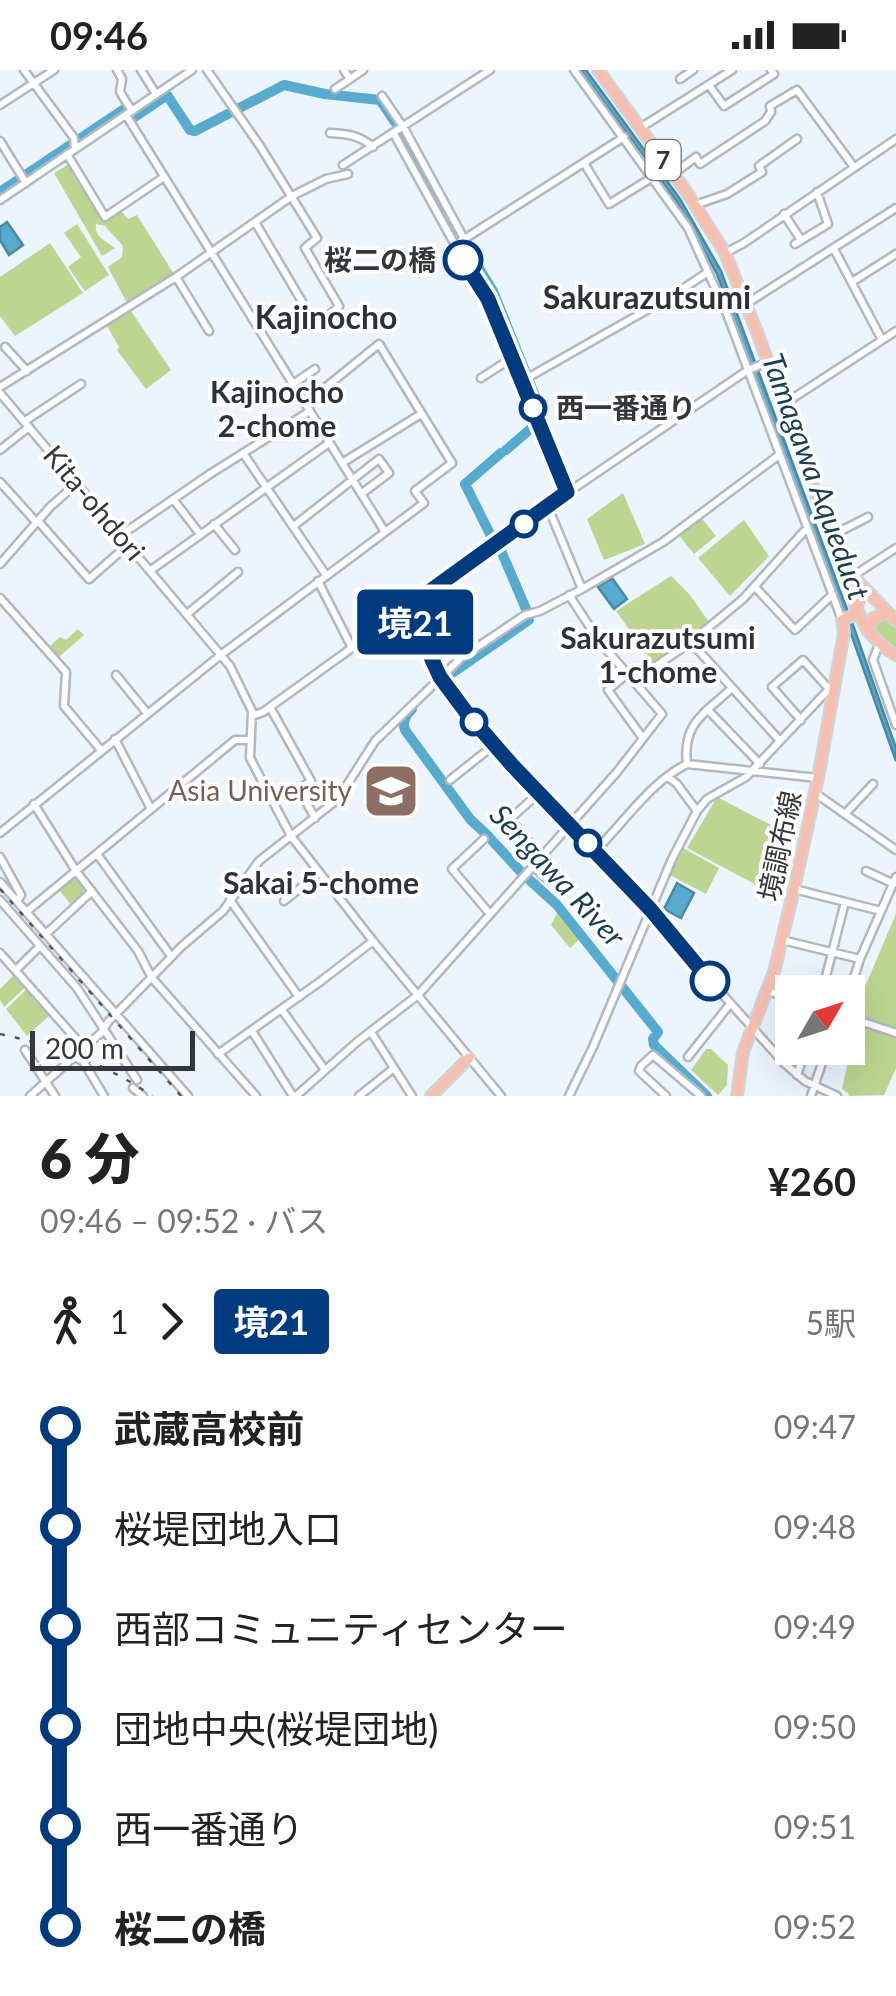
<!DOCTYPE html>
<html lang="ja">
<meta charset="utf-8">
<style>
body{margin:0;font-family:Lato,"Noto Sans JP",sans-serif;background:#f6f6f6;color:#222;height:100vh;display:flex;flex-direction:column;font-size:38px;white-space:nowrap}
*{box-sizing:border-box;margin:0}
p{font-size:32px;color:#767676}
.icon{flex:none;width:55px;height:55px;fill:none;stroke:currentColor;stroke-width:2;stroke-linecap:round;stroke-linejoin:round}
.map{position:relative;height:1026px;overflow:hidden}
.details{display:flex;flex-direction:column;background:#fff;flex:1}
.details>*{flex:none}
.badge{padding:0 20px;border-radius:8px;font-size:35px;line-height:65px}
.needle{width:65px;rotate:51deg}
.fabs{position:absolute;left:775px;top:905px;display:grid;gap:20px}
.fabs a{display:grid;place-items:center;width:90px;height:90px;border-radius:0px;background:#fff;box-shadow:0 10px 40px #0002;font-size:50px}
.scale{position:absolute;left:30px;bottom:25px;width:165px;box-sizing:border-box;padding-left:10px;border:5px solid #33363a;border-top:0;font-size:28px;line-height:35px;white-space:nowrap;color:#33363a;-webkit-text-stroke:8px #fff;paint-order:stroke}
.map>.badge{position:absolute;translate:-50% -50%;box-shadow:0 0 0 5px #fff}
.legs{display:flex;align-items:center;gap:15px;height:110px;padding:0 40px;font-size:32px}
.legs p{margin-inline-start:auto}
.head{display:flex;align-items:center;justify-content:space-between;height:170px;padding:0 40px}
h1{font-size:55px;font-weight:800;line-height:75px}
ul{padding:0 40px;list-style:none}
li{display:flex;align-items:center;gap:35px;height:100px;font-size:38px}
li i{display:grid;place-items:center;width:15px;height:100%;margin:0 12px;background:currentColor}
li i::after{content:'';width:25px;height:25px;margin:-12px;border:8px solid;border-radius:50%;background:#fff}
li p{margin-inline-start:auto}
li:first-child i{background:linear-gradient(#0000 50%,currentColor 0)}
li:last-child i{background:linear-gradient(currentColor 50%,#0000 0)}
.status{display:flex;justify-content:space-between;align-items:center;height:70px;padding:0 50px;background:#fff;direction:ltr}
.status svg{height:28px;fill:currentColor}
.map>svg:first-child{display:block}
.green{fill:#bcd692}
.water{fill:#57abce;stroke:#4c88a2;stroke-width:2.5}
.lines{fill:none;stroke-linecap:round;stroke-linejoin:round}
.river{stroke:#57abce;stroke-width:10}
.minor-casing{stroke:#b0b8c1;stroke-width:11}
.major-casing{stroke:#d2d3d4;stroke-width:14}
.minor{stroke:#fff;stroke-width:6}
.major{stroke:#f7bfb0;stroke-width:9}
.rail{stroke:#53575c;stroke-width:2.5;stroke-dasharray:5 10;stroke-linecap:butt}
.line-1-casing{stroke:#fff;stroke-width:22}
.line-1{stroke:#003b80;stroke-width:15}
.stop-1-dot{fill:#fff;stroke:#003b80;stroke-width:5}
.labels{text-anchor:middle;stroke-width:8;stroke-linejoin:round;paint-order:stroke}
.shield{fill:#fff;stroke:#707275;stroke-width:2.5}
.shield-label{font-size:25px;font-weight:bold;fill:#33363a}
.stop-label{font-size:28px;font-weight:bold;fill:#33363a;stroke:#fff;text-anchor:end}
.street-label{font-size:28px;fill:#33363a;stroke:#fff}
.education-label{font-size:28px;fill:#785e54;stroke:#fff;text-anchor:end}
.neighbourhood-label{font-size:30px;font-weight:bold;fill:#2c323a;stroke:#fff}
.water-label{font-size:30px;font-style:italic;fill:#1a404f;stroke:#fff}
.quarter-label{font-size:32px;font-weight:bold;fill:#2c323a;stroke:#fff}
</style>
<div class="status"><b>09:46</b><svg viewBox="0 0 49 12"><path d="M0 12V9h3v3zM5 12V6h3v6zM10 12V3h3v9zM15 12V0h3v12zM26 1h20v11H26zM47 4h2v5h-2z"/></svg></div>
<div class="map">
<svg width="896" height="1026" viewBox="0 0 896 1026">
<rect width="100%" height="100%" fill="#ecf4fd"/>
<path class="green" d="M69,94l35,57 18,-9 6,7 9,-4 37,59 -47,29 -19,-36 14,-10 1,-11 -18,-20 -9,-2c-2,13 10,17 19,24l-13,8 -48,-83z
M77,154l32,51 -24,16 -17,-24 13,-10 -17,-24z
M50,173l33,50 -68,43 -15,-20v-39z
M131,241l40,59 -25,19 -29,-39 2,-3 -13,-23z
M623,423l22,51 -41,16 -17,-41z
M700,446l16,20 -22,18 -16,-20z
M744,450l25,36 -39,40 -32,-38z
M671,506l19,19 19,27 -55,42 -38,-53z
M884,546l12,8v28l-25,-19 4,-13z
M78,559l6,6 -24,21h-3l-7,-10 10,-9 6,3z
M717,727l79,41 -28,53 -81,-43z
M683,778l36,20 -13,26 -36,-19z
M77,804l13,17 -17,16 -14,-17z
M557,843l22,27 -9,8 -19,-23z
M896,844v154l-12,27 -35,1 -1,-3 -6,-4 15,-70 -5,-2z
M16,903l11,13 -23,21 -4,-7v-11z
M28,918l23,26 -24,22 -21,-27z
M706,979h5l17,16 -1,20 -9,10 -27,-25z"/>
<path class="water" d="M580,0h6l94,129 41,72 133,357 42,120v13l-47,-133 -132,-354 -40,-72z
M7,152l16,23 -14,10 -9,-15v-13z
M612,508l15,21 -13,10 -16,-22z
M677,813l17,10 -13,25 -17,-9z"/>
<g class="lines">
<path class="river" d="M130,45l3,3 34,-23 23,35 5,1 89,-46 41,9 55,6 17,25 42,78 54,88 48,120
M0,122l126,-84
M506,380l29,-25
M492,468l-27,-54 36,-31
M448,606l81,-56 -3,-11 -27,-63
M412,639c-6,6 -10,12 -7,21l65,89 17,16 35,38 35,32 101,127 -5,7 1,6 53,51"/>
<g class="minor-casing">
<path id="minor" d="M24,0l50,68 1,11
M117,0l5,9 -2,13 12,19
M141,0l15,24
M207,0l53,76 57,92 -12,10 34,58 -22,21 -62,-105
M344,0l6,9 13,-9
M574,0l114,158 39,86 115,306
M680,9l13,-9
M709,15l15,21 50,-32 -3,-4
M335,19l15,-10
M382,26l22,32 70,129 -9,6
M0,35l54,-35
M126,45l259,417
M640,58l92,-58
M330,63c18,1 29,2 43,14
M394,64l71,129 24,36 78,193
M0,71l26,42
M67,84l38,63 59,-40
M584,93l25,41 44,-27
M343,95l147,-95
M673,104l23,-17 4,7 65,-43 6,-9 -1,-6 27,-16 57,77
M0,130l192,-130
M695,135l32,-11 35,-22 -3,-6 38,-27
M784,144l17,26
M795,174l33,-20 -11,-32
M455,175l169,-108
M834,179l47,89
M725,183l19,-10 152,-104
M176,207l33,54
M852,212l44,-28
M746,234l150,-96
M5,277l22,24
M481,308l31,-20
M522,311l153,-87 33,-22
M293,314l22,-15
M0,317l176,-110 116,-81 34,-17 22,-5
M0,323l230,273 22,45 -2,47 41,78 82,105 128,155
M784,334l112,-73
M25,351l56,-37
M0,380l29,-23
M243,383l83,122
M342,393l79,-49
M0,412l37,41
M173,429l27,35
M548,437l34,82
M38,451l51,58 40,-35
M214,454l21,26
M295,455l84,-66 10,14 -28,21
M121,465l89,-61 100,-63
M831,466l37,-19
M0,494l50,-57 27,-24
M151,500l178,-127
M853,506l43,-28
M318,511l34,67
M755,517l40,43 36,-34
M0,528l66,74 -2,34 37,44
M409,537l31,70 54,68 157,165 39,48 94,105 21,18 32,15
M187,544l51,-42
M691,572l89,99
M879,574l-6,16 23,65
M627,604l-19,16 34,47
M116,605l31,38
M634,611l57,-39 52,-43 64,-71
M270,637l41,74 -12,8 16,29
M708,640l52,54
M252,646l11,-4 304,-219 181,-123 20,-8
M801,650l-29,-33 31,-27 26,29
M115,669l36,70
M687,694c-5,-41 18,-51 45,-76
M668,707l9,7 20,27
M450,710l44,-35
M539,723l-29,26 32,39
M815,723l81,57
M34,734l42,67 62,80 14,27 104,118
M845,744l28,-30
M0,763l222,-179 202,-151 -9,-12 37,-28 -73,-119 -74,60
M484,769l-32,30 38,45
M595,781c29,-28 55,-69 92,-87l131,14
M97,784l74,102
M0,787l21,38 -4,6
M534,797l15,13 8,-9
M866,801l26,12
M0,812l188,214
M794,819l87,22
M0,830l77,88 60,92
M230,830l69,97
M284,831l35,-28
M26,842l209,-172h14
M46,864l46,-43
M782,870l78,19
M0,883l84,95
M16,900l24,-24
M768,921l24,8
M822,922l23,-90
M848,926l12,-37 36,-82
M282,940l43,60
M848,947l48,16
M252,961l41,65
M371,962l41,64
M25,980l30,46
M218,984l103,-73 52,-40
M75,987l8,4 21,35
M688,987l42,-53
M797,1005l9,-27
M133,1018l10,8
M30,1026l72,-64 6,-10 74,-76 41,-35 36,-50 79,-62 37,-58 86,-83 64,-43 15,-4 42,-22 81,-47 116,-87
M296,1026l61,-54 61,-47 199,-223 45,-58 -63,-73 -30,-46
M359,1026l35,-28
M569,1026l24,-49 79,-188 25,-48 10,-12 39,-22 83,-88 4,-1
M666,1026l-27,-25 2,-5 12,-11 48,41
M811,1026l16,-48"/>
</g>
<g class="major-casing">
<path id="major" d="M598,0l90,124 37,59 32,79 74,204 22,40 43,45
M843,499c13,36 17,66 53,86
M868,561l5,-13 13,-5
M431,1026l38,-38
M737,1026l6,-44 31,-80 20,-83 24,-111 26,-145 -2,-13 12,-5 6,-18 -1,-13"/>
</g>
<use href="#minor" class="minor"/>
<use href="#major" class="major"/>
<path class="rail" d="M0,819l181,207
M0,964c55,12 105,29 152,62"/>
</g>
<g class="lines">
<g class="line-1-casing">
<path id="line-1" d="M463,190l25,39 79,193 -159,115 32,70 26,35 46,53 139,145 59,71"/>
</g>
<use href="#line-1" class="line-1"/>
</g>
<defs>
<g id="university-square" transform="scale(2.875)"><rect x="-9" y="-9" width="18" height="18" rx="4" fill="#8d6e63" stroke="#fff"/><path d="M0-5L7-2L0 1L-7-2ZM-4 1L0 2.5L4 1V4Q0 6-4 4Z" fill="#fff"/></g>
</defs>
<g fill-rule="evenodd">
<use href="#university-square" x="391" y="721"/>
</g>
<g class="stop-1-dot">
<circle cx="463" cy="190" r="18"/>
<circle cx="533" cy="338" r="12"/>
<circle cx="524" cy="454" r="12"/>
<circle cx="474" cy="652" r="12"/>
<circle cx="588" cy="773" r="12"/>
<circle cx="710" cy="911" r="18"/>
</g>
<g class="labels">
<rect class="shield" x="645.5" y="70" width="35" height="40" rx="8"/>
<g class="shield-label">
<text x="663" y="99">7</text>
</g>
<g class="stop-label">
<text x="436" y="200">桜二の橋</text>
<text x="556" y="348" text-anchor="start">西一番通り</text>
</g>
<g class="street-label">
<text transform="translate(94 433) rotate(50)" y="10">Kita-ohdori</text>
<text transform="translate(780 776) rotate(-78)" y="10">境調布線</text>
</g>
<g class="education-label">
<text x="352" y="731">Asia University</text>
</g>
<g class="neighbourhood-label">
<text x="277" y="333">Kajinocho<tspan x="277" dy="34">2-chome</tspan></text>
<text x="658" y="579">Sakurazutsumi<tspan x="658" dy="34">1-chome</tspan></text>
<text x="321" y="824">Sakai 5-chome</text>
</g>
<g class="water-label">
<text transform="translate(815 407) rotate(70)" y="10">Tamagawa Aqueduct</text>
<text transform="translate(557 806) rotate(47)" y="10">Sengawa River</text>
</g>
<g class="quarter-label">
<text x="647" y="239">Sakurazutsumi</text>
<text x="326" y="259">Kajinocho</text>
</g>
</g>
</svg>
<div class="fabs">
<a><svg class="needle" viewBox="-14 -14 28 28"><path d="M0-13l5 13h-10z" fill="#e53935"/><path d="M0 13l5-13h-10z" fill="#767676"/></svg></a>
</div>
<div class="scale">200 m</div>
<b class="badge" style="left:415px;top:552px;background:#003b80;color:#fff">境21</b>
</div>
<section class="details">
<div class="head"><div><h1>6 分</h1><p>09:46 – 09:52 · バス</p></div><b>¥260</b></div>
<div class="legs"><svg class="icon" aria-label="walk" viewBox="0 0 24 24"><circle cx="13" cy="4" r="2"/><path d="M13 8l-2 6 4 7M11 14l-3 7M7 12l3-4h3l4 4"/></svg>1<svg class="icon" aria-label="forward" viewBox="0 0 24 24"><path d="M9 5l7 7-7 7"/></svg><b class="badge" style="background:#003b80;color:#fff">境21</b><p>5駅</p></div>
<ul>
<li><i style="color:#003b80"></i><b>武蔵高校前</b><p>09:47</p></li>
<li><i style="color:#003b80"></i><span>桜堤団地入口</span><p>09:48</p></li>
<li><i style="color:#003b80"></i><span>西部コミュニティセンター</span><p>09:49</p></li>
<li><i style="color:#003b80"></i><span>団地中央(桜堤団地)</span><p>09:50</p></li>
<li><i style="color:#003b80"></i><span>西一番通り</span><p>09:51</p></li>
<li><i style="color:#003b80"></i><b>桜二の橋</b><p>09:52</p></li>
</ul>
</section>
